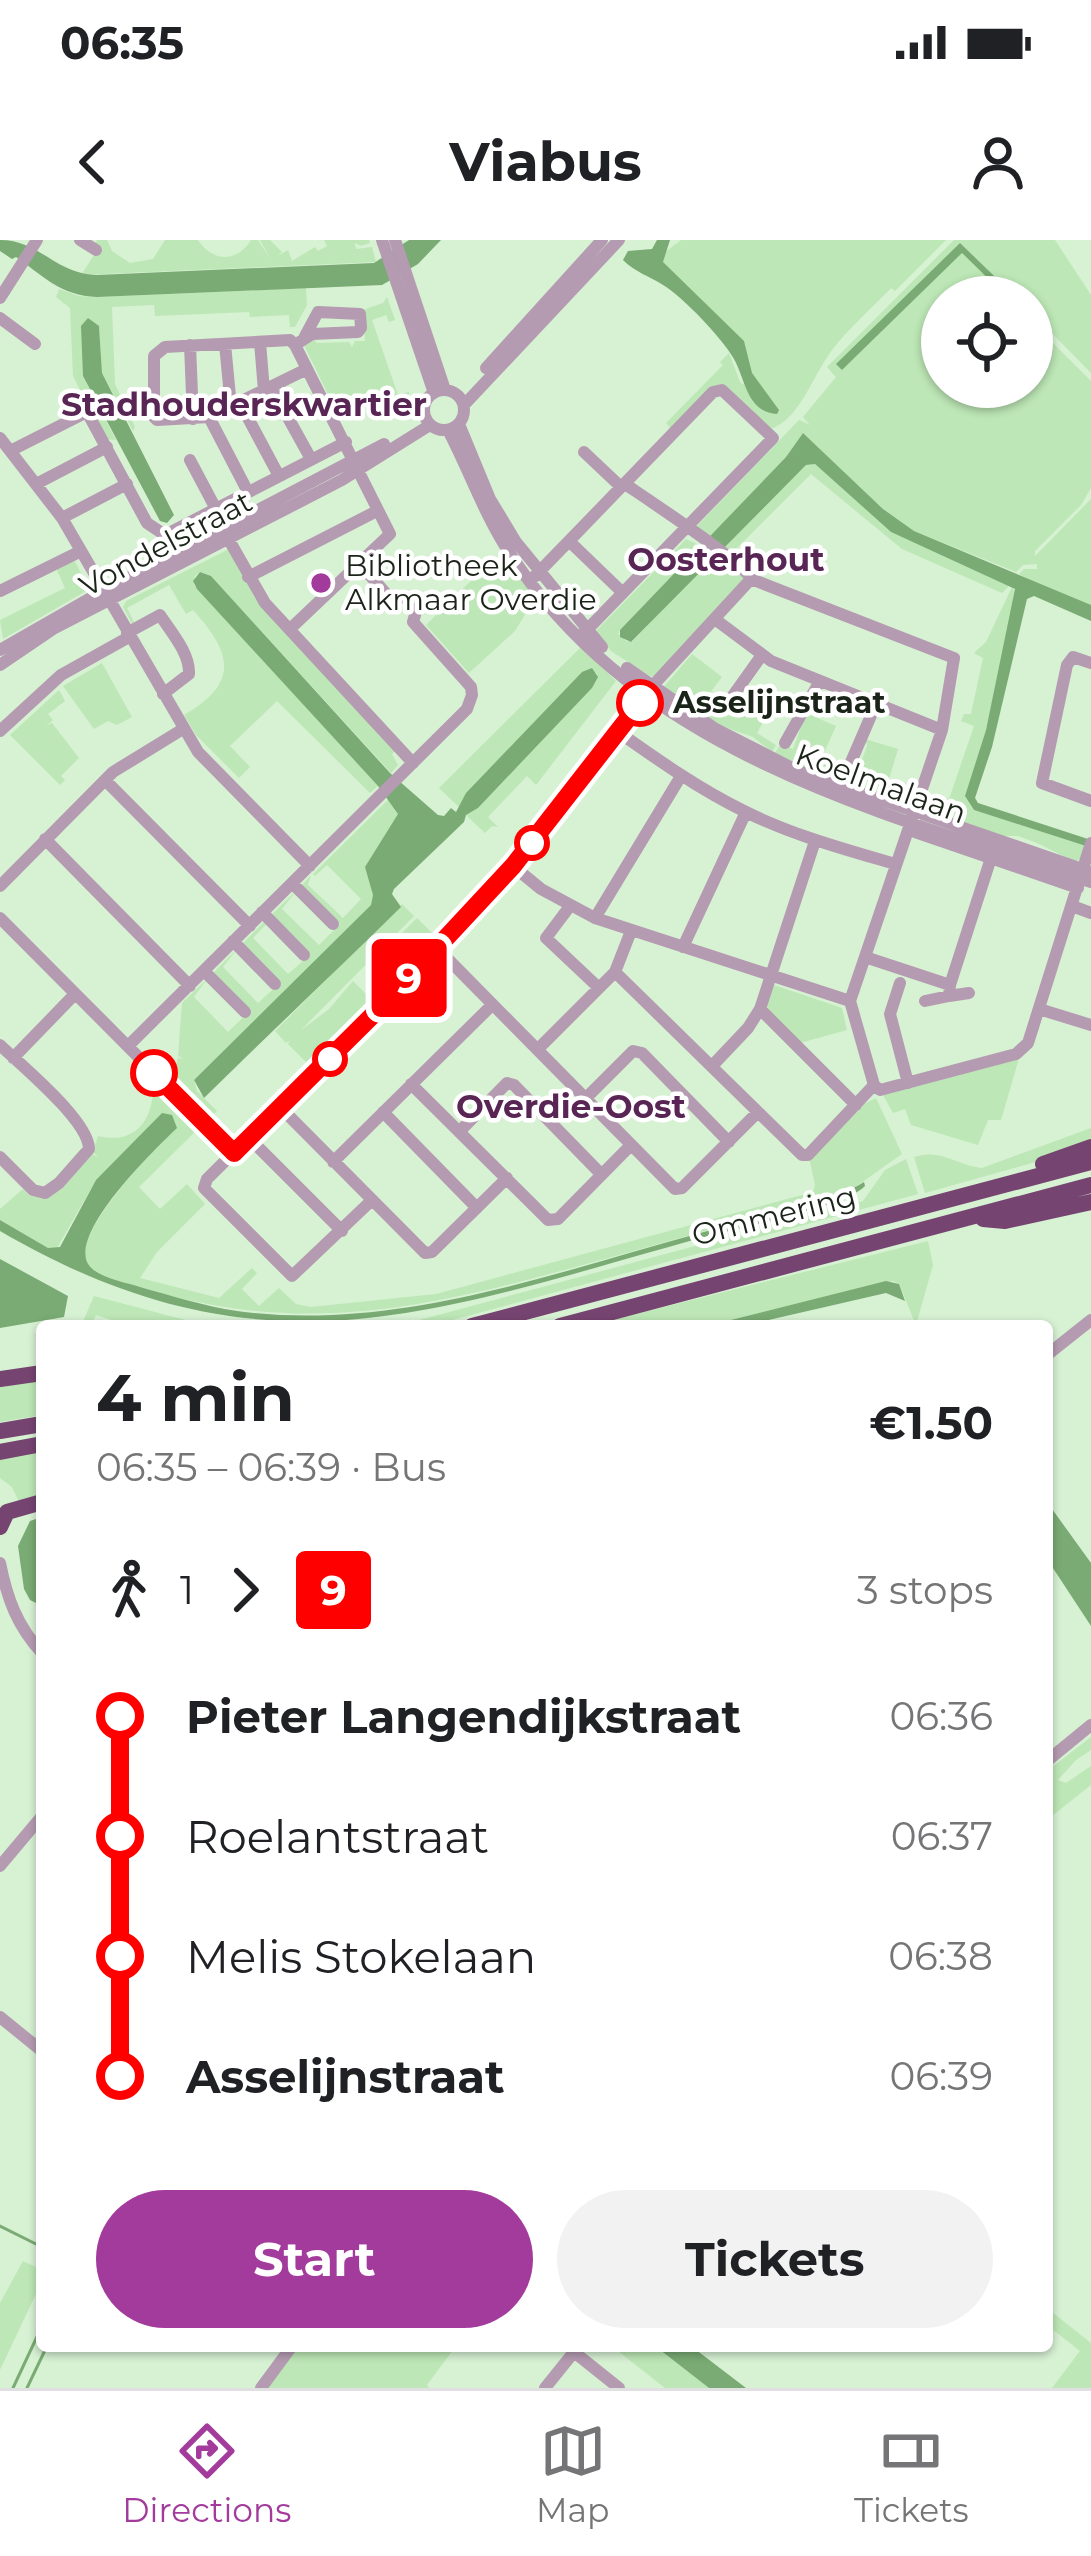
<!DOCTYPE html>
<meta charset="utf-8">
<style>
body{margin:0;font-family:Montserrat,sans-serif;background:#f2f2f2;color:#202124;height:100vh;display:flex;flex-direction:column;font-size:45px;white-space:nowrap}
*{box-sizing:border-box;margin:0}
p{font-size:39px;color:#757577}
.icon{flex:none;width:66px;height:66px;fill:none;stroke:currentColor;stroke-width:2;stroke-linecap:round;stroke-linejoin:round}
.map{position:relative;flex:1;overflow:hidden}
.details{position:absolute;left:36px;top:1080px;width:1017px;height:1032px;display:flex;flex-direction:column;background:#fff;border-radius:12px;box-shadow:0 3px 9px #0004}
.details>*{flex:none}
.badge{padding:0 24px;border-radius:9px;font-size:42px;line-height:78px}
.tools{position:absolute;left:921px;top:36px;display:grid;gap:24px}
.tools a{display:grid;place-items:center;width:132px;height:132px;border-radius:50%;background:#fff;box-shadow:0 3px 9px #0004;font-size:60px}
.map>.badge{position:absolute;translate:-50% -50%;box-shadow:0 0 0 6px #fff}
.legs{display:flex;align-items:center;gap:18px;height:132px;padding:0 60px;font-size:39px}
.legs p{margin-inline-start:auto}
.headline{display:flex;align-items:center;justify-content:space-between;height:204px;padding:0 60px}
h1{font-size:66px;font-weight:700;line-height:90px}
.action{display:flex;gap:24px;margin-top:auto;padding:24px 60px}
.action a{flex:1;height:138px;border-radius:72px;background:#a33b9d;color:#fff;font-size:48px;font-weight:700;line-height:138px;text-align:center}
.action a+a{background:#f2f2f2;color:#202124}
ul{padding:0 60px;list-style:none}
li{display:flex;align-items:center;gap:42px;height:120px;font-size:45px}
li i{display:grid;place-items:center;width:18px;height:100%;margin:0 15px;background:currentColor}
li i::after{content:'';width:30px;height:30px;margin:-15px;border:9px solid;border-radius:50%;background:#fff}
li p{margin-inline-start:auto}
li:first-child i{background:linear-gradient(#0000 50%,currentColor 0)}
li:last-child i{background:linear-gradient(currentColor 50%,#0000 0)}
.status{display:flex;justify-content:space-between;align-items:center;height:84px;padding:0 60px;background:#fff;direction:ltr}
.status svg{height:33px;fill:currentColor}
header{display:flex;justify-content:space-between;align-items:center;height:156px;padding:0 60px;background:#fff;font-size:54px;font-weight:700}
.tab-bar{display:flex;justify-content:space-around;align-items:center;height:168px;border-top:3px solid #e0e0e0;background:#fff;font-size:33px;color:#757577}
.tab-bar a{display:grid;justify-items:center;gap:6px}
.tab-bar .selected{color:#a33b9d}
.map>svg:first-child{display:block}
.green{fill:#bde7b6}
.water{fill:#7aab74}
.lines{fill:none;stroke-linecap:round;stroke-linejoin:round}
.stream{stroke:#7aab74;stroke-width:3}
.minor{stroke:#b59bb1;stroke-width:12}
.highway{stroke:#764471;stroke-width:16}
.line-1-casing{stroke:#fff;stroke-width:27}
.line-1{stroke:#f00;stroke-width:18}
.poi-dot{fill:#a33b9d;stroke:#fff;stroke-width:4.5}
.stop-1-dot{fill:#fff;stroke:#f00;stroke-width:6}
.labels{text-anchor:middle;stroke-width:9;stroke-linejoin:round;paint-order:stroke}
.street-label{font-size:30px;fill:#1b2419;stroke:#fff}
.poi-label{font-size:30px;fill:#1b2419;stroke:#fff;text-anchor:start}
.stop-label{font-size:30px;font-weight:bold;fill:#1b2419;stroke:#fff;text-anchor:start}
.neighbourhood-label{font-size:33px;font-weight:bold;fill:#582555;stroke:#fff}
</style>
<div class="status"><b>06:35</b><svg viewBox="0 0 49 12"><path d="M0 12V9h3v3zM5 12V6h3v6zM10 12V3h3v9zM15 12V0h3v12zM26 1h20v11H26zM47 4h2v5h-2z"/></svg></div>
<header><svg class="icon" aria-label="back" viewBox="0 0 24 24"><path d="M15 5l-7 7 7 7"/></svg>Viabus<svg class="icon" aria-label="person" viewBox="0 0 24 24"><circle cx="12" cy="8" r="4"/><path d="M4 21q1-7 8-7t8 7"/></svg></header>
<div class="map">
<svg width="1091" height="2148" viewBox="0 0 1091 2148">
<rect width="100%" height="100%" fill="#d7f1d3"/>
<path class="green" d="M97,0h10l5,11 18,12 23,-4 12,-19h33c14,22 39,23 53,0h7l13,20 -11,-20h10l12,12 -5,4 11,-6 4,11 23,-14 3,4 9,-5 -3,-6h45l1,3 -9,3 -6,-3 1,6 16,-2 4,15 -295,13 17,-26 -4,-3z
M681,0h265l-51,51 -4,-3c-19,20 -42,40 -59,62 -19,25 -33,71 -62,79l-42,-40 -57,40 -5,-6 57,-58 -3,-3 9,-9 11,29 39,28 -116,-148 1,-9z
M954,0h101l36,55v78l-59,-60v-16h-16l-56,-54 -117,126 119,-116 45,44h-65v90h90v-65l59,59v107l-10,17 -46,46v5l56,-57v116l-72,-41 5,-5h13v-5l-14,1 -7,7 -102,-41 -31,-22 -80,-76 -17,24 -79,83 -11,-13 103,-107 11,5 -7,-8 33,-40 -9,-10z
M306,48l1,17 -12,22h-5l-1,-12 -39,2 -1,-5 -94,4 -1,-11 -42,2 3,77 20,43 -2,4 -31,-58 -3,-47 -16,50 33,64 -11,-1 -32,-63 -3,-68 -14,-11 3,-8 20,7 18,1z
M387,57l8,23 -6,2 -3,-7 -14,5 26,75 11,-3v4l-21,12 -7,-13 -42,22 -36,-74 12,-6 1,6 33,-1 3,5 3,-6h10l-2,-31 20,-7z
M815,224l76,68 118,54 -7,7 -100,-44 -91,-75 -81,81 -10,-6 86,-84z
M686,299l15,7 -81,84 -2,4 8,7 6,1 82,-87 30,23 -87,99 -7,-1 -39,-25 -15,-20z
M229,309l26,49 140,153 -3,3 6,11 -7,8 -180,-197 -11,-4 -5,4 -1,9 184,201 -8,7 -93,-92 -47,45 20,21 -11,11 -43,-43 -12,-20c55,-32 49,-61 9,-105l-7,4 -17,-29 -42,23 7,14 -2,2 -9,-17 3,-6z
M504,316l31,42 -20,33 -46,42 -43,-48 63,-62 6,5z
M74,320l13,24 -1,7 -83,48 -3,-19 65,-32 -9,-20z
M1012,347l5,7 -31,136 -21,66 9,14 112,36 -4,12 -7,4 -38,-19 -19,-7h-20l-67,-23 6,-17 12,3 25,-73 -13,-5 3,-7h7l12,-56 -9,-5 12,-11z
M581,407l35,34 -80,104 -9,-9 -39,41 10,10 -6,-1 -7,7 -19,-18 12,-7 114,-120 5,-15 -15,-1 -115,121 -7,15 -21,-20z
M692,414l30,23 -19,25 12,10 16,4 16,-26 -1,-7 29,18 -18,32 19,12 -4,7 -19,-15 -37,-13 -54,-35z
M102,423l30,54 -15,8 -9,-4 -14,8 -31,-43z
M59,450l6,11 -17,13 5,6 -7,6 6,-3 27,35 -18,18 4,4 -5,5 -50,-50z
M806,473l30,13 -16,36 20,9 -4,11 -62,-28 7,-10 12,5z
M865,499l33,10 -11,37 20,8 -3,10 -65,-21 5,-14 13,5 10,-28z
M389,559l9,10v8l-31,47 6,31 -2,10 -177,175 3,11 20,20 -9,8 -30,-36 -4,-10 4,-15 6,1 -6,-3 4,-53 25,-24 -13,18 34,35 22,-21 -39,-36 26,-26 -14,18 35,36 22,-20 -40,-37 24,-24h4l-15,16 35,36 22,-19 -38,-41 24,-23 -14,18 37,36 21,-21 -40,-37 11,-12 -3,10 35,33 18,-19 -34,-34 -12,11 -2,-2z
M402,664l12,12 -114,115 29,-22 24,-28 14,14 10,-9 10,10 -77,70 -22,-22 2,-4 -4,3 -11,-12z
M417,678l22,22 -50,55 -19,-20 6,-5 -5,-6z
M774,745l68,23 5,22 -47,13 -36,-34z
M1020,815l-19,65h-13l-10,25 -67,-20 -6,-16 -12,4 -10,-18z
M153,845l47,42 -61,60 21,22 27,-25 18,20 -48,48 -17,26 79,20 33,-30 5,5 -15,16 17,17 20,-18 17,16 15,3 125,-13 377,-102 2,-7 -6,-28 53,-52 14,-7 26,56 -51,36c-82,23 -164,46 -246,69 -161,44 -289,80 -455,31 -17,-5 -47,-10 -60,-22 -28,-28 68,-121 86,-140l-84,59 -35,61h-9l-48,-28v-11l23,-20 7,7 12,1 48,-45 8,6 -5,-7 5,-15c38,9 56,-17 55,-51z
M1091,888v14l-41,16 -125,35 -11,-36c27,-9 42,8 68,11z
M906,919l12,35 -462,125 -27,7h-32l466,-125 22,-31z
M928,1001l5,24 -17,60 -17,-41 -6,-3 -186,45h-118z
M94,1056l114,30h-78l-34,-11 -5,11h-10z
M42,1137v38l-42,7v-41z
M42,1209v49l-22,6 -8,-17 -12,-9v-22z
M1091,1497v13l-15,10 -18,20 8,3 25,-17v19l-39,31 -5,-16v-29z
M23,2021l19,9v11l-42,89v-67z
M1052,2072l39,31v45h-39l28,-37 -33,-26v-12z
M298,2106h158l-29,39 2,3h-163z
M602,2106h53l54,42h-44l-51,-40z"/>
<path class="water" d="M0,0c40,0 55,34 97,35l277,-12 35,-23h32l-23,24 -36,21 -285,12c-36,-1 -55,-22 -81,-40l-4,2 -12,-8z
M657,0h13l-7,22 81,79 8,32 27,37 -2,4c-30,-2 -31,-33 -43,-55 -11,-20 -51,-62 -71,-74 -14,-9 -28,-13 -40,-25l5,-9 24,-2z
M960,3l56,54h-9l-45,-44 -120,117 -6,-6z
M88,78l11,8 3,47 72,142 -7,8 -7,-2 -77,-145 -2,-50z
M803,193l80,76 31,22 177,74v16l-57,-25 -7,3 -35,148 -17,51 3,5 110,36 -2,7 -112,-36 -9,-14 21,-66 29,-141 -124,-57 -76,-68 -9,1 -175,177 -11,-5v-7l166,-173z
M200,332l11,4 179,197 48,42 6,1 7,-8 5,4 10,-19 116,-121 10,-4 6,9 -6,11 -114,120 -12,7 -2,7 -70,67 -2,5 9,13c-65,64 -130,125 -197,191l-10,-18 177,-175 2,-10 -8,-28 33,-53 -20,-28 -181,-197 -4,-8z
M162,873l10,2 5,13c-24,23 -99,96 -91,131 4,18 39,23 54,28 32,9 64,19 97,24 158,21 313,-37 463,-78 45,-13 127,-27 164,-51l1,4c-18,20 -131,43 -164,52 -269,74 -438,146 -701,-7v-11l48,28 12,-1 36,-67z
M0,1019l68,37 -4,21 -64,11z
M886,1041l13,3 6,17 -19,-8 -144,33h-35z
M1047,1262l44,61v63l-44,-67z
M42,1277v83l-6,3 -6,-3 -6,-11 -6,-43 12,-25z
M655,2106h36l55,42h-37z"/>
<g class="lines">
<path class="stream" d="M0,1986l42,21
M13,2148l29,-62
M27,2148l20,-42"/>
<path class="minor" d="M80,0l16,10
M382,0l52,153
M395,0l50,150
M0,58l37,-58
M0,78l35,26
M305,96l13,-24 42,2 1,14 -3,4 -46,2 -17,11 -5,-5 -125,7 -11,9v61l3,3 52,-3 98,-48
M260,102l4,49
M225,104l6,63
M190,105l3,74
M486,128l116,-128
M271,147l40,72
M424 170a20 20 0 1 1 40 0a20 20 0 1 1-40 0Z
M240,163l39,73
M464,165l155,-165
M209,177l39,75
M459,184l31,75 26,43 86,105
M448,190c21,40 36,84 61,122 129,201 370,260 582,330
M0,198l62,80 136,234 112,114
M12,210l75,-38 60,111 18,12 181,-93
M584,212l37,35
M190,220l26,49
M38,243l69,-36
M625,244c22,15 118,78 126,95l203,79 -12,72 -92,271 24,84
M62,278l65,-34
M225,293l40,70 148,160
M361,325l27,31 12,2
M248,337l129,-66
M532,339l37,-38
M0,351l81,-40
M716,380l55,41 171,69
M290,389l100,-95 -95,-189
M127,393l33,-18c11,17 30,38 29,59l-26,20
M582,395l191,-197 -51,-48 -9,2 -144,149 54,52
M0,410l103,-59 281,-147
M1091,423l-18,-6 -6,8 -25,118 49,18
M0,425l53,-36 289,-149 88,-55
M627,428l87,60 84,43 293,101
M722,471l40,-56
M0,491l61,-56 68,-38
M617,491c41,29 82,58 127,80 48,24 100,38 151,53
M785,503l35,-62
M848,529l28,-65
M106,541l144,145
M915,592l163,56
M45,599l145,147
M513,626l28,23 54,29 255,83
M292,643l41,41
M0,646l113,-114 70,-43
M570,666l-24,32 53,50
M1072,666l19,7
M262,672l42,43
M0,678l234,235
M595,678l86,-142
M233,701l42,43
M683,707l63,-135
M437,708l238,241 7,-1 75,-75
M865,717l85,28
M204,731l41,41
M615,732l187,183h6l66,-70
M900,743l-10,31 18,69
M969,753l-20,3 1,-11 41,-127
M925,761l24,-5
M760,769l96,96
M1039,769l52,16
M0,805c22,21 89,76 89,104l-30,34 -14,10 -12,-3 -33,-33
M128,806l339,-337 5,-14 -1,-8 -58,-65 4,-14
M538,809l77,-77 16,-41
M13,818l62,-64
M712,826l36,-38 12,-19 55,-168
M411,844l137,136 10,-1 73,-74
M874,845l6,5 136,-36 12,-11 63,-200
M586,858l47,-47 9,2 87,89
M281,868l144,145 7,-1 75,-74
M383,872l94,96
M459,892l48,-49 7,2 87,89
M249,898l93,93
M333,922l159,-157
M371,961l-79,75 -88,-88 3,-9 184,-182 122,-131 133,-173 105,-114
M1047,1115l44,-35
M0,1323c7,35 17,63 42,90
M1047,1521l44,-36
M0,1626l42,-50
M0,1777l42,34
M574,2112l45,36
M261,2148l31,-42
M545,2148l33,-41"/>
<path class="highway" d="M1043,924l48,-17
M983,979l22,2 86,-19
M472,1086l619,-164
M560,1086l531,-141
M0,1139l42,-6
M0,1191l42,-7
M0,1212l42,-8
M0,1287l7,-15 35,-10"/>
</g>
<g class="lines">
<g class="line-1-casing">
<path id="line-1" d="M154,833l80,80 157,-156 122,-131 127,-163"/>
</g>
<use href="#line-1" class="line-1"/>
</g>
<circle class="poi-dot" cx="321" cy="343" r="12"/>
<g class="stop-1-dot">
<circle cx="640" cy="463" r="21"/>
<circle cx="532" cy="603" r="15"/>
<circle cx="330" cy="819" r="15"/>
<circle cx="154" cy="833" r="21"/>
</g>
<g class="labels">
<g class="street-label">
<text transform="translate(166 304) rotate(-28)" y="10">Vondelstraat</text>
<text transform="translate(881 544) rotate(20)" y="10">Koelmalaan</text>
<text transform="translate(774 976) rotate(-14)" y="10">Ommering</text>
</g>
<g class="poi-label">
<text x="345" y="336">Bibliotheek<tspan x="345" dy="34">Alkmaar Overdie</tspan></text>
</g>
<g class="stop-label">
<text x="673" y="473">Asselijnstraat</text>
</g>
<g class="neighbourhood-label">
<text x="244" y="176">Stadhouderskwartier</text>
<text x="726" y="331">Oosterhout</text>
<text x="571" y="878">Overdie-Oost</text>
</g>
</g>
</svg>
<div class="tools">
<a><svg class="icon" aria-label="locate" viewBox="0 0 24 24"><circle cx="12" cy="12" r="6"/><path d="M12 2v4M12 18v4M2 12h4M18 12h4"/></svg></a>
</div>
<b class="badge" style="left:409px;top:738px;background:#f00;color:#fff">9</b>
<section class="details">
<div class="headline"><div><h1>4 min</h1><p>06:35 – 06:39 · Bus</p></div><b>€1.50</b></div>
<div class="legs"><svg class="icon" aria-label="walk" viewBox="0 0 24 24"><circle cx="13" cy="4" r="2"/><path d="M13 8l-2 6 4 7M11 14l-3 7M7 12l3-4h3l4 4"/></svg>1<svg class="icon" aria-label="forward" viewBox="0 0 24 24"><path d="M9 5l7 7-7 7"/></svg><b class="badge" style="background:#f00;color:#fff">9</b><p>3 stops</p></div>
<ul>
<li><i style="color:#f00"></i><b>Pieter Langendijkstraat</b><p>06:36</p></li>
<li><i style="color:#f00"></i><span>Roelantstraat</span><p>06:37</p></li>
<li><i style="color:#f00"></i><span>Melis Stokelaan</span><p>06:38</p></li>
<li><i style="color:#f00"></i><b>Asselijnstraat</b><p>06:39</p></li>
</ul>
<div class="action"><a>Start</a><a>Tickets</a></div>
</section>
</div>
<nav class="tab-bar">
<a class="selected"><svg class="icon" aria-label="directions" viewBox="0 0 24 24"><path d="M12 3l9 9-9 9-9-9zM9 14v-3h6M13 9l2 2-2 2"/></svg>Directions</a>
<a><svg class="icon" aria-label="map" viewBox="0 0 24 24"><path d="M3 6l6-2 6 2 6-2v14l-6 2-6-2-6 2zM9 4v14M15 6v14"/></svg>Map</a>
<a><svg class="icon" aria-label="tickets" viewBox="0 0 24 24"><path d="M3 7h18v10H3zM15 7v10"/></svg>Tickets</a>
</nav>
